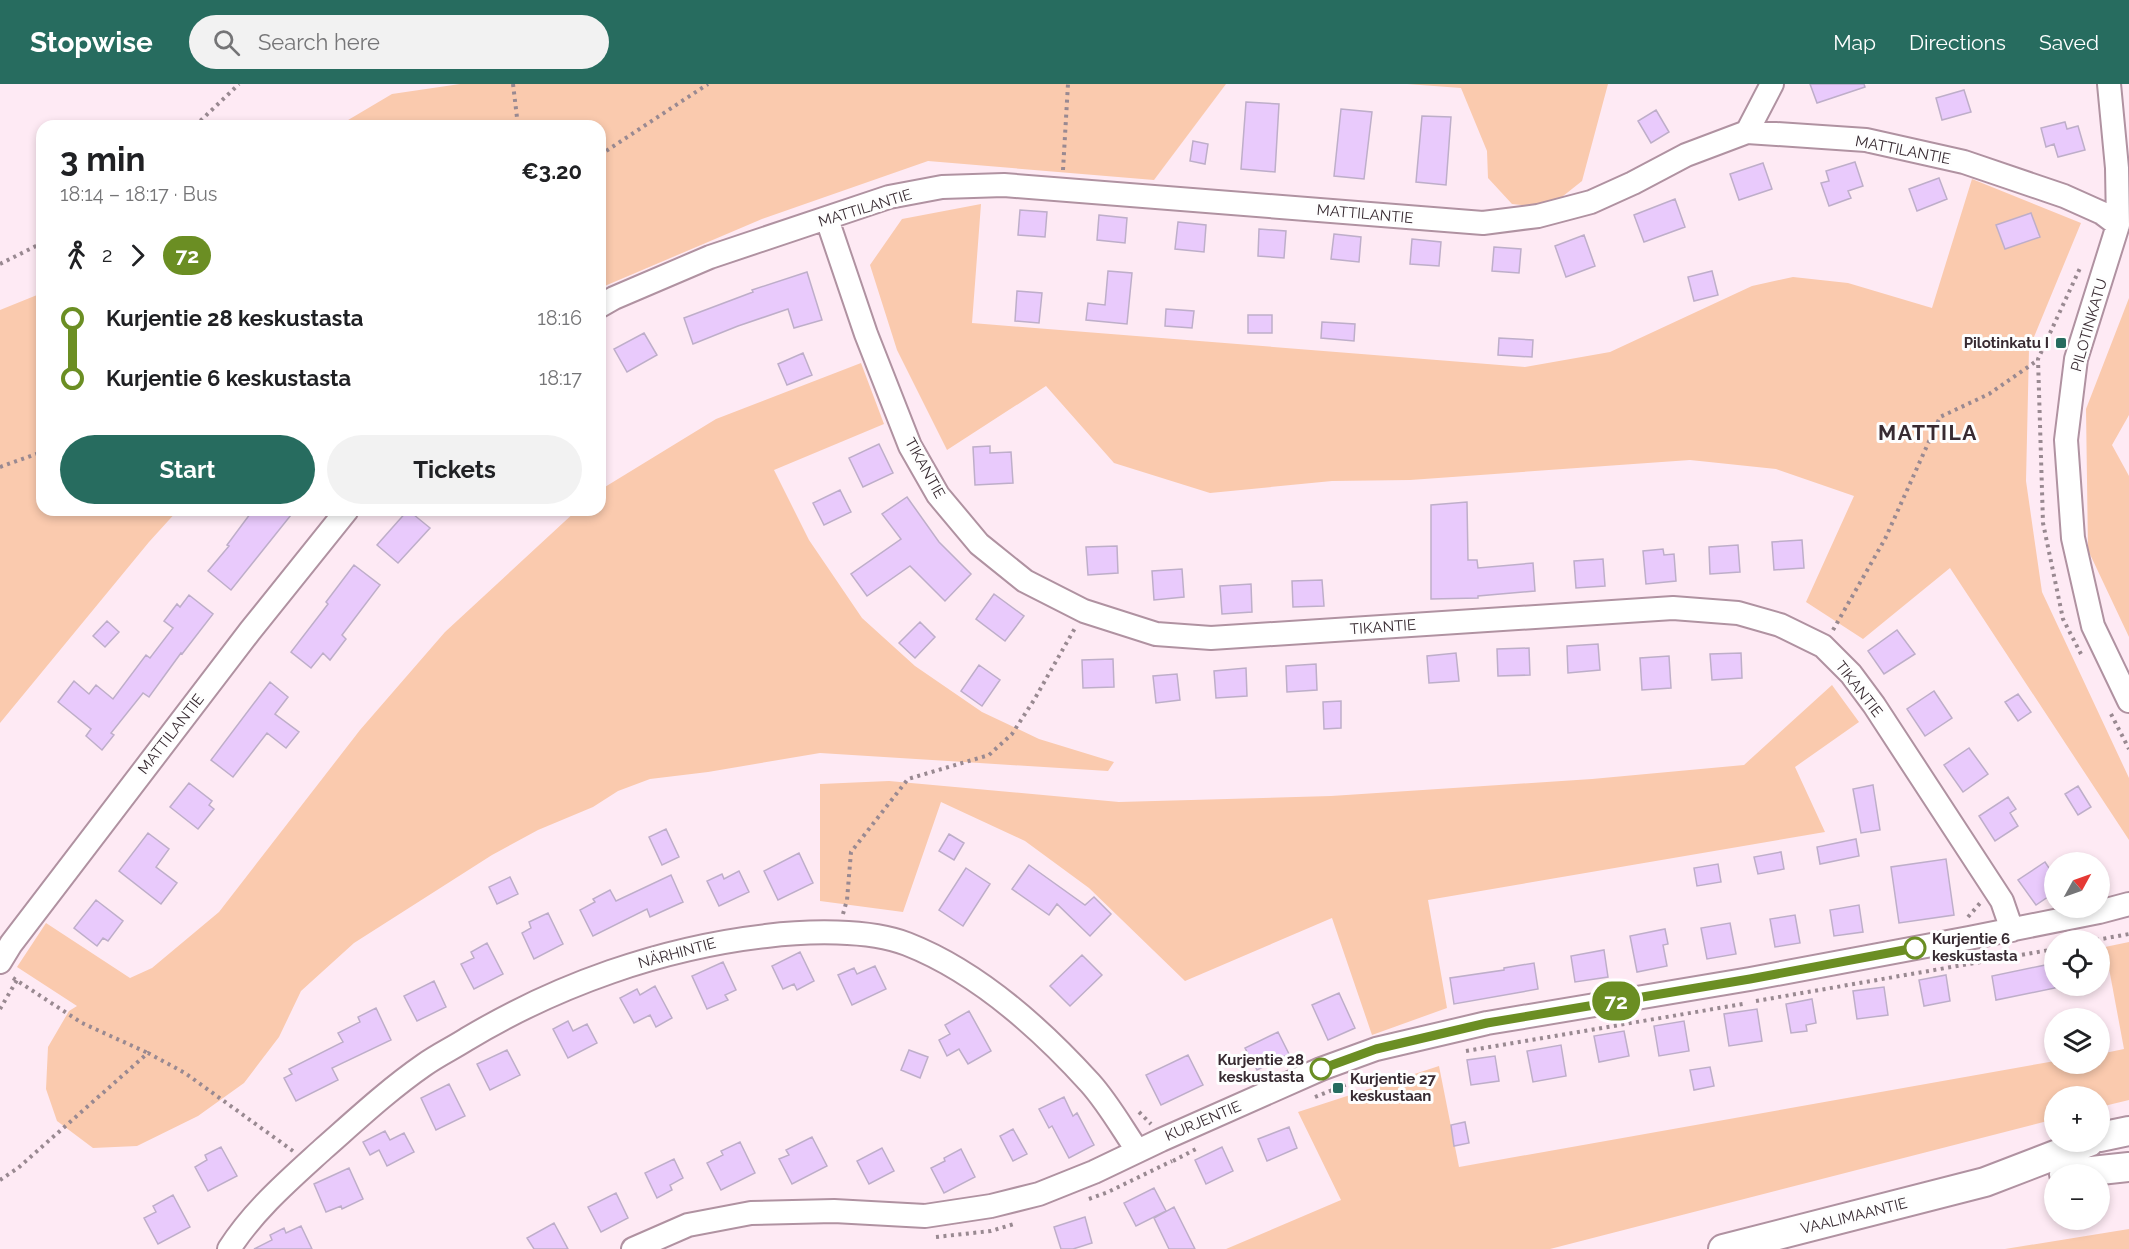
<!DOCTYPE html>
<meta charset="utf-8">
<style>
body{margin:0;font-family:Raleway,sans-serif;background:#f2f2f2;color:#202124;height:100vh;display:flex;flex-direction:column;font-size:22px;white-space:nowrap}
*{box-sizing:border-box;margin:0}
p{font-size:20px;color:#757577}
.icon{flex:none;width:33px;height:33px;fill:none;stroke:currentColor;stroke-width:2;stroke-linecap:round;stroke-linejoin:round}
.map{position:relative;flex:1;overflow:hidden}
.details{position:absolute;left:36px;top:36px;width:570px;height:396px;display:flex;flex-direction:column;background:#fff;border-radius:18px;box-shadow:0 3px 9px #0003}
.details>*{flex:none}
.badge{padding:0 12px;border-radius:20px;font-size:21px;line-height:39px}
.needle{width:39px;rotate:50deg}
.tools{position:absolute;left:2044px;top:768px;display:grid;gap:12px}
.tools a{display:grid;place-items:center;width:66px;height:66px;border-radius:50%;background:#fff;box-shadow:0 3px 9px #0003;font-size:30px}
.map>.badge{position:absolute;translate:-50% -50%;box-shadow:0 0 0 3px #fff}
.legs{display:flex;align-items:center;gap:9px;height:66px;padding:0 24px;font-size:20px}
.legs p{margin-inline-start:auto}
.summary{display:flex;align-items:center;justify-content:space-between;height:102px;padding:0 24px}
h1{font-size:33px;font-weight:700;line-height:45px}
.action{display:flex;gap:12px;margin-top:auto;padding:12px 24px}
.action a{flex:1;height:69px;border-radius:36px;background:#276c5f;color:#fff;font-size:24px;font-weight:700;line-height:69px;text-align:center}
.action a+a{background:#f2f2f2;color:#202124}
ul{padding:0 24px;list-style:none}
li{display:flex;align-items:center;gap:21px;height:60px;font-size:22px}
li i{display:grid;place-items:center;width:9px;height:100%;margin:0 8px;background:currentColor}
li i::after{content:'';width:15px;height:15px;margin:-8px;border:4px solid;border-radius:50%;background:#fff}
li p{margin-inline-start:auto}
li:first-child i{background:linear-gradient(#0000 50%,currentColor 0)}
li:last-child i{background:linear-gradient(currentColor 50%,#0000 0)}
header{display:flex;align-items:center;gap:36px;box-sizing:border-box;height:84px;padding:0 30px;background:#276c5f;color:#fff}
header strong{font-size:28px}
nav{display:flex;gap:33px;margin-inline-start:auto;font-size:21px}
.search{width:420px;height:54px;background:#f2f2f2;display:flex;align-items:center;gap:15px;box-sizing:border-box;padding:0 21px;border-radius:33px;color:#757577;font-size:22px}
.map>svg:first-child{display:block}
.green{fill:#facaae}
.building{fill:#e9cafc;stroke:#beaec9;stroke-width:1.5}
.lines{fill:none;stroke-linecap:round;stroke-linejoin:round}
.minor-casing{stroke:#b092a1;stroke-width:26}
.major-casing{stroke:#b092a1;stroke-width:32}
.path{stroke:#998991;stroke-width:4;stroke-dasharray:3 4.5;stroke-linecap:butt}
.minor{stroke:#fff;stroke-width:22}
.major{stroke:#fff;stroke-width:28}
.line-1-casing{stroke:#fff;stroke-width:14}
.line-1{stroke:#6b8e23;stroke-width:9}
.poi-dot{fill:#276c5f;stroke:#fefefe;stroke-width:2}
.stop-1-dot{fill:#fff;stroke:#6b8e23;stroke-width:3}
.labels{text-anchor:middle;stroke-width:6;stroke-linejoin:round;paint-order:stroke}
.street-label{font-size:15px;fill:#382b32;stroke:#fefefe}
.poi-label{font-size:15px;font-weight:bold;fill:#382b32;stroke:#fefefe;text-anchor:end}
.stop-label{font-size:15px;font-weight:bold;fill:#382b32;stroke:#fefefe;text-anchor:start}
.district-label{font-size:21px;font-weight:bold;letter-spacing:1.5px;fill:#382b32;stroke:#fefefe}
</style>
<header>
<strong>Stopwise</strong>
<div class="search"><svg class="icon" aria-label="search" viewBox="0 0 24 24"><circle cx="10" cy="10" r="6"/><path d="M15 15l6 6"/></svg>Search here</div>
<nav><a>Map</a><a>Directions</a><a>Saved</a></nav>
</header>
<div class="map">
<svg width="2129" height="1165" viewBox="0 0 2129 1165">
<rect width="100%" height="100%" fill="#feeaf4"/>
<path class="green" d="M460,0h766l-72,96 -226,-19 -166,58 -162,69v-162h-262l54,-32z
M1407,0h201l-26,97 -34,27 -36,-4 -24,-26 -1,-27 -26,-63z
M1972,95l109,44 -52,126 -3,132 16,111 87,186v62l-179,-272 -87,71 -57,-37 48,-106 -78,-27 -86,-9 -280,20 -78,1 -122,12 -96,-30 -68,-77 -99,64 -50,-100 -27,-85 32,-46 79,-15 -9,119 553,44 85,-15 142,-66 41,-9 55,6 84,25z
M42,209v217h136l-29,32 -149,181v-413z
M2129,214v117l-17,30 17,31v161l-41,-87 -2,-141z
M861,279l23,61 -110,46 35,70 53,78 53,48 67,46 57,27 75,23 -6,9 -288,-18 -112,19 -58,7 -32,12 -25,16 -55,23 -46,25 -138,88 -53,48 -22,46 -35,46 -46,33 -61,30 -44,2 -36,-27 -11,-32 2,-42 21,-36 8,-5 -60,-39 29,-44 84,55 22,-10 67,-56 141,-182 85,-98 132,-122h23v-20l116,-71z
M1832,601l27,37 -64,45 30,65 -397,68 19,108 -75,27 -40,-117 -147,63 -96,-93 -64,-47 -84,-39 -38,110 -83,-11v-117l69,-3 230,21 212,-6 261,-17 152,-14z
M2129,858v158l-29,7v-11h-45v23l-505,130h-324l115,-49 -43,-88 141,-46 20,101 596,-106v3h45v-10l24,-5 -19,-102z
M2129,1145v20h-124z"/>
<path class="building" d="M1810,0h54l1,3 -48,16z
M1964,6l7,22 -29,8 -6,-22z
M1246,18l33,2 -4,68 -34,-3z
M1341,25l31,3 -8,67 -30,-3z
M1656,26l13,22 -18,11 -13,-22z
M1422,32l29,1 -5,68 -30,-3z
M2065,38l2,7 11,-3 7,24 -27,7 -4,-13 -8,3 -5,-19z
M1193,57l15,3 -3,20 -15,-3z
M1855,78l8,24 -15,5 3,7 -22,8 -8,-23 8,-2 -3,-10z
M1763,79l9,26 -33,11 -9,-26z
M1939,94l8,21 -30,12 -8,-22z
M1675,115l10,28 -41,15 -10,-27z
M1020,126l27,2 -2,25 -27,-2z
M2031,129l9,24 -35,12 -9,-24z
M1099,131l28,3 -2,25 -28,-3z
M1178,138l28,3 -2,27 -29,-3z
M1259,145l27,2 -2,27 -26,-2z
M1334,150l27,3 -2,25 -28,-3z
M1584,151l11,31 -29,11 -11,-31z
M1412,155l29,3 -2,24 -29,-2z
M1494,163l27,2 -2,24 -27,-2z
M1108,187l24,2 -5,51 -41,-4 2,-17 17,2z
M1712,187l6,24 -24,6 -6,-24z
M807,188l15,48 -28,8 -6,-19 -50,17 -45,18 -9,-26 69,-26 -1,-2z
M1017,207l25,2 -3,30 -24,-2z
M1166,225l28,2 -2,17 -27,-2z
M1248,231h24v18h-24z
M1322,238l33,2 -1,17 -33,-3z
M644,249l13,22 -30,17 -13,-23z
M1499,254l34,2 -1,17 -34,-2z
M803,269l9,22 -25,10 -9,-21z
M879,360l14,29 -30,14 -14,-29z
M990,362v7l21,-1 2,31 -38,2 -2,-38z
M840,406l11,22 -27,13 -11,-22z
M907,413l32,45 32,32 -26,27 -35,-35 -43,30 -16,-22 50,-35 -19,-25z
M1467,418l1,58h9l1,8 55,-5 2,28 -57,5v2l-47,1v-94z
M253,426h42l-64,80 -23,-19 21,-25 -2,-1z
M408,426l22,18 -32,35 -21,-18z
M1802,456l2,28 -30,2 -2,-28z
M1738,461l2,27 -30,2 -1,-27z
M1117,462l1,27 -30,2 -2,-28z
M1663,465l1,6 10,-1 2,27 -30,3 -3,-33z
M1603,475l2,27 -29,2 -2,-27z
M354,481l26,20 -38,50 4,4 -16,21 -7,-7 -12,15 -20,-16 37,-48 -2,-2z
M1182,485l2,28 -30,3 -2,-29z
M1322,496l2,26 -31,1 -1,-26z
M1251,500l1,28 -30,2 -2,-28z
M994,510l30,22 -19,25 -29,-22z
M189,511l24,19 -31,40 -1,-1 -32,44 -6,-4 -32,40 3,2 -12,15 -16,-14 5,-7 -33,-27 16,-21 15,13 7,-9 17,14 33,-44 4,3 23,-30 -9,-7 13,-17 3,3z
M107,537l12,11 -14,15 -12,-11z
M920,538l15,15 -20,21 -16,-15z
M1897,546l18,24 -31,20 -16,-23z
M1598,560l2,26 -32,3 -1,-27z
M1529,564l1,27 -32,1 -1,-27z
M1456,569l3,28 -30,2 -2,-27z
M1741,569l1,25 -30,2 -2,-26z
M1669,572l2,32 -29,2 -2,-32z
M1113,575l1,28 -31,1 -1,-28z
M1316,580l1,26 -30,2 -1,-26z
M979,581l21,15 -18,26 -21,-15z
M1246,584l1,28 -31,2 -2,-27z
M1177,590l3,26 -24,3 -3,-27z
M270,598l18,15 -13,17 24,18 -13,16 -19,-15 -34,44 -22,-17z
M1934,607l18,27 -27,18 -18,-27z
M2018,610l13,18 -13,9 -13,-19z
M1341,617v27l-17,1 -1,-27z
M1969,664l19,26 -25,18 -19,-27z
M189,699l23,18 -3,4 5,4 -16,20 -28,-22z
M1873,701l7,45 -19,3 -8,-44z
M2078,702l13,21 -13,8 -13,-21z
M2008,713l8,12 -6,4 8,13 -23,15 -16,-25z
M666,745l13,28 -17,8 -13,-28z
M148,749l21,16 -13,18 21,16 -16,21 -42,-33z
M949,750l15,9 -10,17 -15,-9z
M1856,755l3,17 -39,8 -3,-17z
M1781,768l3,17 -26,5 -4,-17z
M799,769l14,30 -35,17 -14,-29z
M1946,775l8,56 -55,8 -8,-56z
M2045,778l10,15v15l-19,13 -18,-25z
M1718,780l3,18 -24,4 -3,-18z
M1029,781l56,40 9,-8 17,17 -21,22 -33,-32 -8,11 -37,-26z
M966,784l24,16 -27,42 -24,-16z
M739,787l10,21 -30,14 -12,-25 15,-7 2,5z
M671,791l12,27 -33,15 -3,-8 -54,27 -13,-26 15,-8 -2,-3 17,-9 6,11z
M510,793l8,17 -21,10 -8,-17z
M96,816l27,21 -15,20 -5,-3 -6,8 -23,-18z
M1859,821l4,27 -29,4 -4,-26z
M548,829l15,31 -29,15 -12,-26 9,-5 -2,-6z
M1795,831l5,28 -25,4 -5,-28z
M1730,839l6,31 -29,5 -6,-31z
M1665,845l3,15 -5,1 4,21 -30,6 -7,-36z
M487,859l16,31 -29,15 -13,-25 13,-6 -3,-6z
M1604,866l4,27 -33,5 -4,-26z
M800,868l14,29 -17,9 -3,-6 -11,5 -11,-23z
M1082,871l20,20 -32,31 -20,-20z
M723,878l13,28 -11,5 3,5 -21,9 -15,-33z
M1534,879l4,26 -84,15 -4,-26 54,-8v-2z
M2055,879v25l-59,12 -4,-24z
M875,882l11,23 -34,16 -14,-30 16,-7 3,6z
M1946,891l4,26 -26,5 -5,-26z
M434,897l12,26 -29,14 -13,-25z
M655,902l17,32 -16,9 -6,-12 -16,8 -14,-25 17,-9 3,6z
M1884,903l4,28 -31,4 -4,-28z
M1339,909l16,35 -27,12 -16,-35z
M1812,915l4,24 -10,2 1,6 -16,2 -5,-29z
M376,924l15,32 -59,28 6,12 -42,21 -12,-23 8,-4 -3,-5 54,-27 -5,-9 22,-11 -2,-5z
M1757,925l5,32 -33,5 -5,-32z
M969,927l22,40 -23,13 -9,-15 -12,7 -8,-16 11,-6 -5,-9z
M568,937l5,10 14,-7 10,19 -29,15 -15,-29z
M1684,937l5,30 -30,5 -5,-30z
M1624,947l5,25 -30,6 -5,-26z
M1278,948l11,22 -32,16 -12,-22z
M1561,961l5,31 -33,6 -6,-31z
M507,966l13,25 -30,15 -13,-26z
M909,966l19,7 -8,21 -19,-8z
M1188,971l15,30 -42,20 -15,-30z
M1495,972l4,25 -28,4 -4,-25z
M1710,983l4,19 -20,4 -4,-20z
M449,1000l16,32 -29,14 -15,-32z
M1064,1013l9,19 4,-3 17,32 -25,13 -17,-32 -3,2 -10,-19z
M1465,1038l4,21 -15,3 -3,-21z
M1289,1043l8,21 -30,13 -9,-22z
M1013,1045l14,25 -14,7 -13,-25z
M385,1047l5,9 14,-7 10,19 -27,14 -8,-16 -9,5 -7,-13z
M812,1053l15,29 -35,18 -13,-25 10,-4 -3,-5z
M740,1058l15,31 -34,17 -14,-27 16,-8 -2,-4z
M221,1063l16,29 -29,15 -13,-24 12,-7 -2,-5z
M1222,1063l11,24 -27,13 -11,-24z
M882,1064l12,23 -25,13 -12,-23z
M961,1065l14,28 -31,16 -13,-25 14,-7 -1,-3z
M674,1075l9,19 -13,7 2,5 -15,8 -12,-25z
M349,1084l14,31 -21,10 -1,-3 -15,6 -12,-28z
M1154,1104l12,23 -30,15 -12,-23z
M616,1109l12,25 -27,14 -13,-25z
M173,1111l17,32 -32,17 -14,-26 12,-6 -3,-6z
M1174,1123l21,42h-26l-15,-31z
M1085,1133l7,26 -19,6h-12l-7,-22z
M554,1139l14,26h-34l-7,-11z
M301,1142l11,23h-58l18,-9 -2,-5 14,-7 2,5z"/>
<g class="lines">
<g class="minor-casing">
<path id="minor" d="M2109,0l8,84 1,57 -42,134 -10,81 7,98 20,88 36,75
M1747,48l25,-48
M827,135l39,115 44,112 28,49 41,49 46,37 59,30 72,23 55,4 462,-30 65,5 42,12 43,21 28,28 23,31 128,196 10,29
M600,222l14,-8 96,-41 179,-60 53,-10 62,-2 479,38 55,-7 53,-14 42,-19 53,-28 61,-23 119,8 98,22 100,34 38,17 16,12
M0,878l11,-18 239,-313 97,-121
M229,1165c25,-39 60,-69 94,-100 33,-29 65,-59 101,-84 14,-10 29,-17 43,-26 90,-54 194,-91 299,-103 40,-5 103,-7 141,8 69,27 134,85 183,139 18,20 32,45 47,67
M633,1165l55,-24 63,-12 83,-2 91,5 66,-10 48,-12 55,-22 67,-32 160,-71 55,-20 111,-26 263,-44 219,-41 130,-26 30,-8"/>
</g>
<g class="major-casing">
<path id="major" d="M2100,1053l29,-6
M2064,1090l65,-7
M1723,1165l262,-67 104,-40"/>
</g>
<path class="path" d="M513,0l5,42
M195,42l44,-42
M600,71l108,-71
M1063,86l5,-86
M0,180l42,-21
M0,383l42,-15
M1833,546l52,-91 55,-122 49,-23 49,-34
M2081,570l-18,-35 -20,-96 -5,-164 43,-93
M2111,630l18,35
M843,830l4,-14 4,-48 57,-73 81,-24 23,-21 22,-34 41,-72
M1968,833l13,-15
M2096,856l33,-6
M13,894l69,45 66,30
M1756,917l299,-52
M0,925l17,-29
M1466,967l277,-47
M1315,1013l40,-16
M1139,1028l12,12
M1173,1077l23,-12
M0,1096l18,-12 130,-115 37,20 108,78
M1089,1115l19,-7 64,-31
M936,1153l55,-6 23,-7"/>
<use href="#minor" class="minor"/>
<use href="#major" class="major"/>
</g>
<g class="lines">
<g class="line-1-casing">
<path id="line-1" d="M1321,985l55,-20 111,-26 263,-44 165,-31"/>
</g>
<use href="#line-1" class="line-1"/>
</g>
<g class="poi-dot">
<rect x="2055" y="253" width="12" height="12" rx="3"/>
<rect x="1332" y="998" width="12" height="12" rx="3"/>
</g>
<g class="stop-1-dot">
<circle cx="1915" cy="864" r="10"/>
<circle cx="1321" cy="985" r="10"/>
</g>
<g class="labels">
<g class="street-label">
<text transform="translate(1903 66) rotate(11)" y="5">MATTILANTIE</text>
<text transform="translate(865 124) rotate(-17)" y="5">MATTILANTIE</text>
<text transform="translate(1365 130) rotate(5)" y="5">MATTILANTIE</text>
<text transform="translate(2089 241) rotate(-74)" y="5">PILOTINKATU</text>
<text transform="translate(925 384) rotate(61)" y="5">TIKANTIE</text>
<text transform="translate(1383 543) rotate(-4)" y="5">TIKANTIE</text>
<text transform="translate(1859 605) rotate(52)" y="5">TIKANTIE</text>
<text transform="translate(171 650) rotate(-52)" y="5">MATTILANTIE</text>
<text transform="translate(677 869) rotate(-15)" y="5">NÄRHINTIE</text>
<text transform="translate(1203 1037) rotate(-23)" y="5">KURJENTIE</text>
<text transform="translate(1854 1132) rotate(-14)" y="5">VAALIMAANTIE</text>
</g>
<g class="poi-label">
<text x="2049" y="264">Pilotinkatu I</text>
<text x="1350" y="1000" text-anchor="start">Kurjentie 27<tspan x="1350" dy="17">keskustaan</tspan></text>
</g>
<g class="stop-label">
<text x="1932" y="860">Kurjentie 6<tspan x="1932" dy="17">keskustasta</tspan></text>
<text x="1304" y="981" text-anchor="end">Kurjentie 28<tspan x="1304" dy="17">keskustasta</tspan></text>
</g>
<g class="district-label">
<text x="1928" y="356">MATTILA</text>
</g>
</g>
</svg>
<div class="tools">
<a><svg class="needle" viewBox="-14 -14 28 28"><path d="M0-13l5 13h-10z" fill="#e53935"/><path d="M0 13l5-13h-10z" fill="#757577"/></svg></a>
<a><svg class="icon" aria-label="locate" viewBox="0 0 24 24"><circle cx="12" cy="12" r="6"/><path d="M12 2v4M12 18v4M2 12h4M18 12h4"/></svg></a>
<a><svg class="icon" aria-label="layers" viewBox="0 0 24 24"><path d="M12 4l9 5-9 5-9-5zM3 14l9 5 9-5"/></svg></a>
<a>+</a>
<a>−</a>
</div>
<b class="badge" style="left:1616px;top:917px;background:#6b8e23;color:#fff">72</b>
<section class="details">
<div class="summary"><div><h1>3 min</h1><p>18:14 – 18:17 · Bus</p></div><b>€3.20</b></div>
<div class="legs"><svg class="icon" aria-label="walk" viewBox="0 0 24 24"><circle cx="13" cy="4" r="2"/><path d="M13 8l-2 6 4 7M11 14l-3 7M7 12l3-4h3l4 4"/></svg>2<svg class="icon" aria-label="forward" viewBox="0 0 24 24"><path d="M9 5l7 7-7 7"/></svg><b class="badge" style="background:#6b8e23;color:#fff">72</b></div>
<ul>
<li><i style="color:#6b8e23"></i><b>Kurjentie 28 keskustasta</b><p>18:16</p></li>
<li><i style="color:#6b8e23"></i><b>Kurjentie 6 keskustasta</b><p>18:17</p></li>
</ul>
<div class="action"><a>Start</a><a>Tickets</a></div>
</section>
</div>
